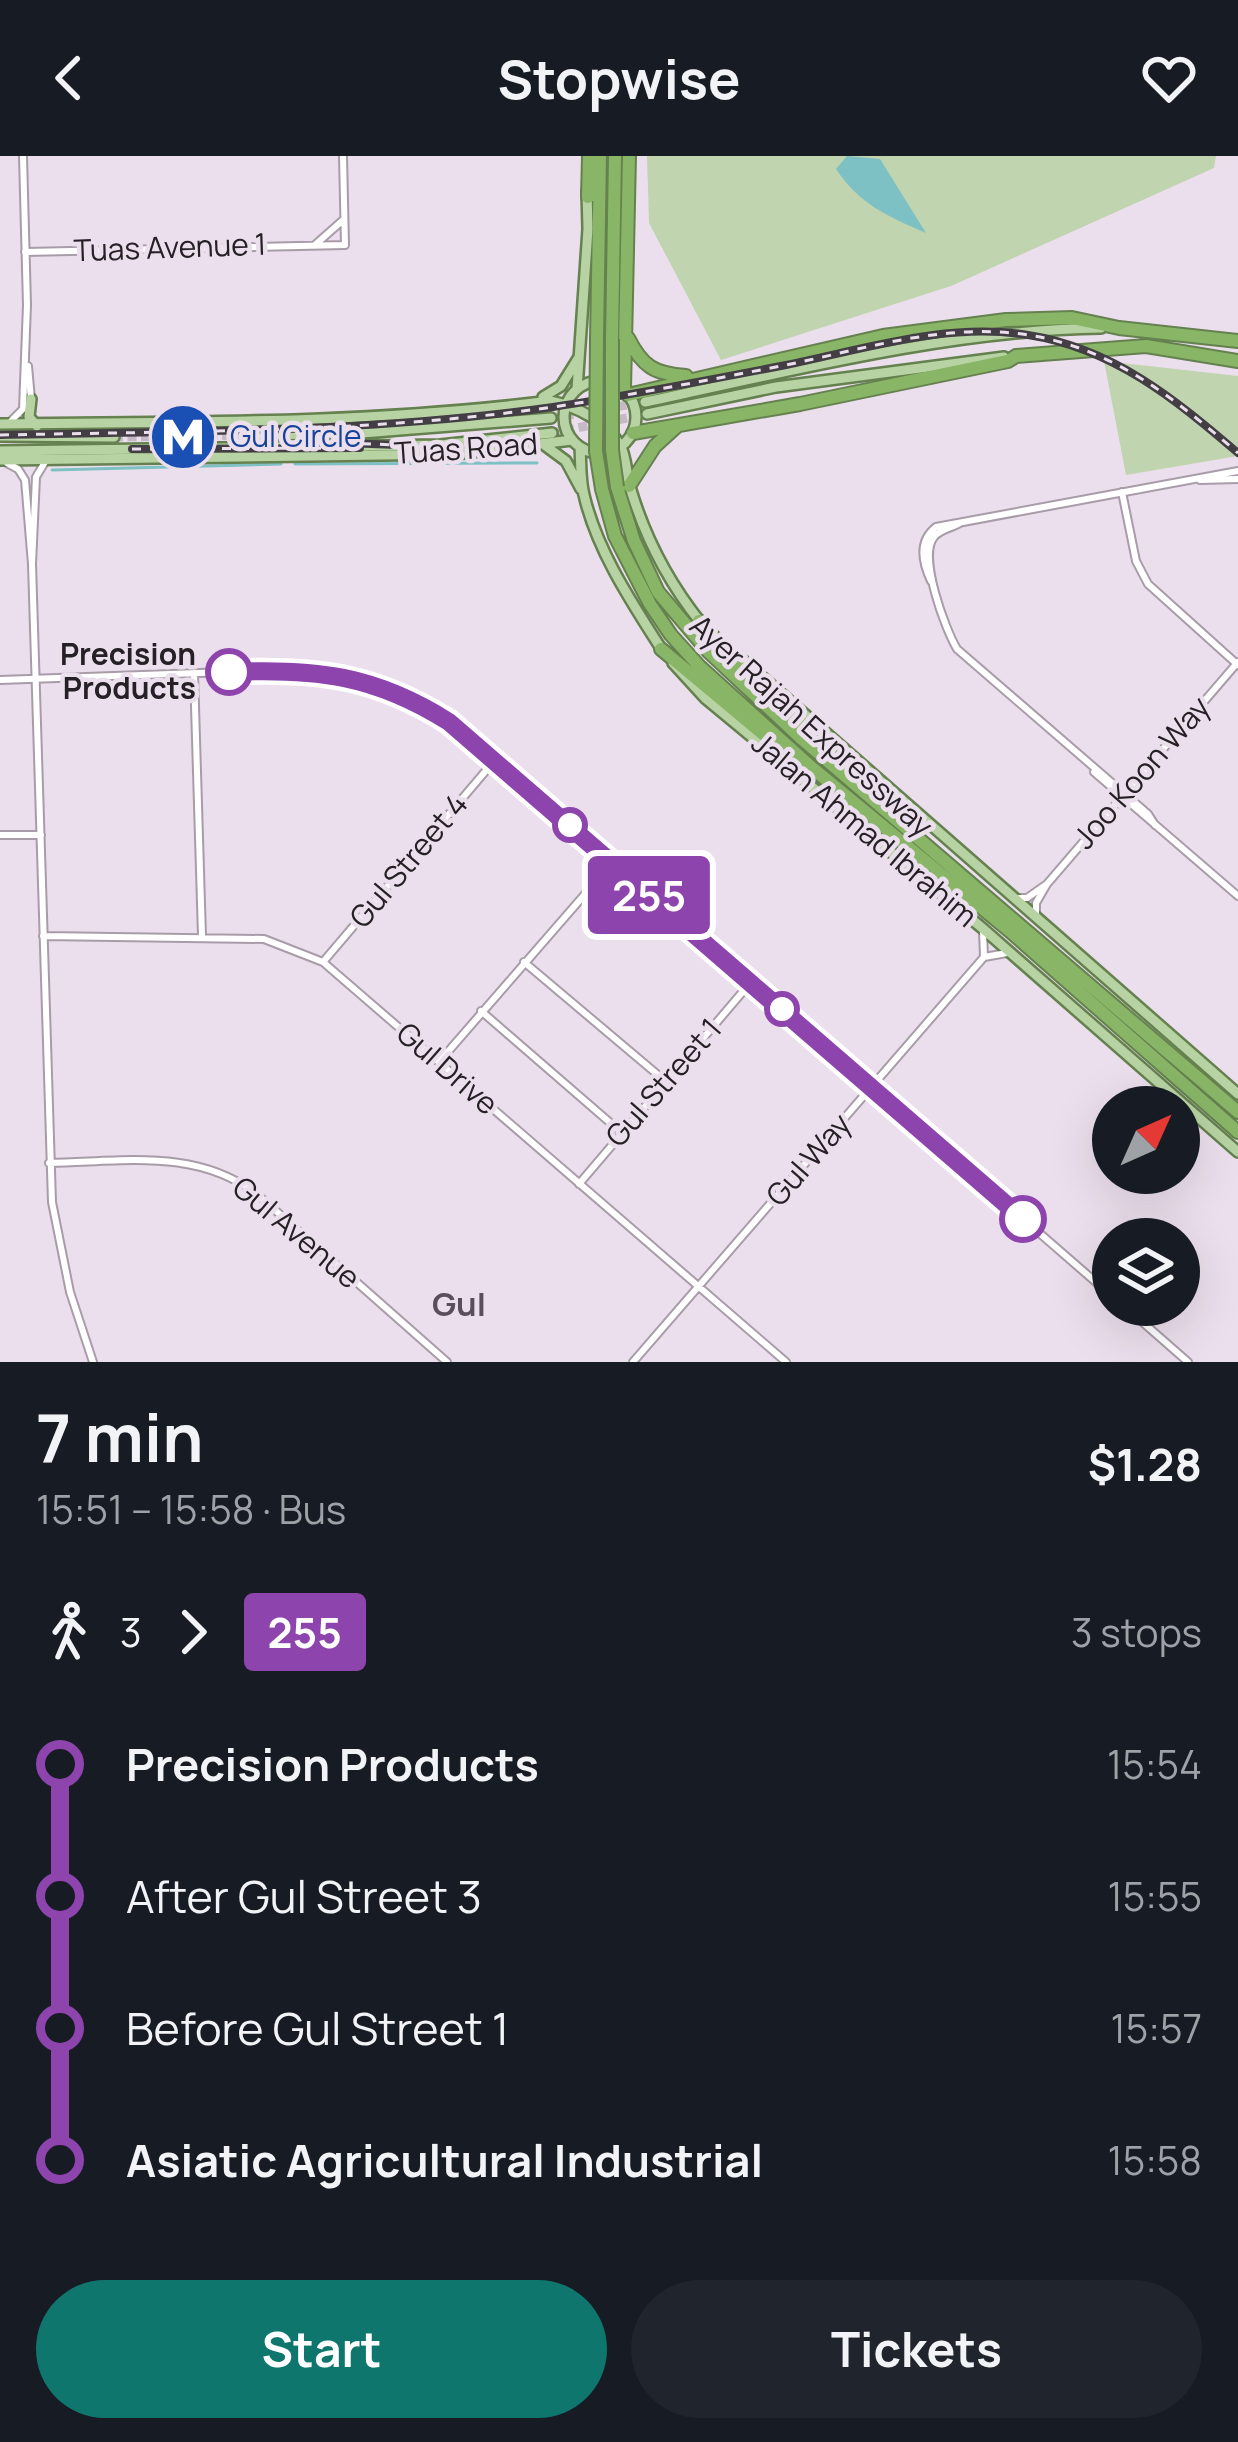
<!DOCTYPE html>
<meta charset="utf-8">
<style>
body{margin:0;font-family:Manrope,sans-serif;background:#20242c;color:#f1f3f6;height:100vh;display:flex;flex-direction:column;font-size:45px;white-space:nowrap}
*{box-sizing:border-box;margin:0}
p{font-size:39px;color:#9ea1a6}
.icon{flex:none;width:66px;height:66px;fill:none;stroke:currentColor;stroke-width:2;stroke-linecap:round;stroke-linejoin:round}
.map{position:relative;height:1206px;overflow:hidden}
.panel{display:flex;flex-direction:column;background:#171b24;flex:1}
.panel>*{flex:none}
.badge{padding:0 24px;border-radius:9px;font-size:42px;line-height:78px}
.needle{width:78px;rotate:45deg}
.fabs{position:absolute;left:1092px;top:930px;display:grid;gap:24px}
.fabs a{display:grid;place-items:center;width:108px;height:108px;border-radius:50%;background:#171b24;box-shadow:0 12px 48px #0002;font-size:60px}
.map>.badge{position:absolute;translate:-50% -50%;box-shadow:0 0 0 6px #fff}
.legs{display:flex;align-items:center;gap:18px;height:132px;padding:0 36px;font-size:39px}
.legs p{margin-inline-start:auto}
.overview{display:flex;align-items:center;justify-content:space-between;height:204px;padding:0 36px}
h1{font-size:66px;font-weight:700;line-height:90px}
.cta{display:flex;gap:24px;margin-top:auto;padding:24px 36px}
.cta a{flex:1;height:138px;border-radius:72px;background:#0f766e;color:#fff;font-size:48px;font-weight:700;line-height:138px;text-align:center}
.cta a+a{background:#20242c;color:#f1f3f6}
ul{padding:0 36px;list-style:none}
li{display:flex;align-items:center;gap:42px;height:132px;font-size:45px}
li i{display:grid;place-items:center;width:18px;height:100%;margin:0 15px;background:currentColor}
li i::after{content:'';width:30px;height:30px;margin:-15px;border:9px solid;border-radius:50%;background:#171b24}
li p{margin-inline-start:auto}
li:first-child i{background:linear-gradient(#0000 50%,currentColor 0)}
li:last-child i{background:linear-gradient(currentColor 50%,#0000 0)}
header{display:flex;justify-content:space-between;align-items:center;height:156px;padding:0 36px;background:#171b24;font-size:54px;font-weight:700}
.map>svg:first-child{display:block}
.green{fill:#bfd4af}
.water{fill:#7ec1c4}
.lines{fill:none;stroke-linecap:round;stroke-linejoin:round}
.stream{stroke:#7ec1c4;stroke-width:3}
.primary-tunnel{stroke:#c4b9c5;stroke-width:9;stroke-dasharray:9 4.5;stroke-linecap:butt}
.street-casing{stroke:#a99ca9;stroke-width:10}
.primary-casing{stroke:#65814f;stroke-width:14}
.highway-casing{stroke:#65814f;stroke-width:16}
.street{stroke:#fff;stroke-width:6}
.primary{stroke:#b8d3a3;stroke-width:9}
.highway{stroke:#88b566;stroke-width:12}
.rail-casing{stroke:#433d44;stroke-width:8}
.rail{stroke:#ecdfed;stroke-width:3;stroke-dasharray:9;stroke-linecap:butt}
.highway-bridge-casing{stroke:#65814f;stroke-width:16;stroke-linecap:butt}
.highway-bridge{stroke:#88b566;stroke-width:12}
.line-1-casing{stroke:#fff;stroke-width:27}
.line-1{stroke:#8e44ad;stroke-width:18}
.stop-1-dot{fill:#fff;stroke:#8e44ad;stroke-width:6}
.labels{text-anchor:middle;stroke-width:9;stroke-linejoin:round;paint-order:stroke}
.street-label{font-size:30px;fill:#252025;stroke:#ecdfed}
.transit-label{font-size:30px;fill:#164399;stroke:#ecdfed;text-anchor:start}
.stop-label{font-size:30px;font-weight:bold;fill:#252025;stroke:#ecdfed;text-anchor:end}
.neighbourhood-label{font-size:33px;font-weight:bold;fill:#594e5a;stroke:#ecdfed}
</style>
<header><svg class="icon" aria-label="back" viewBox="0 0 24 24"><path d="M15 5l-7 7 7 7"/></svg>Stopwise<svg class="icon" aria-label="heart" viewBox="0 0 24 24"><path d="M12 20l-8-8c-3-5 5-10 8-4 3-6 11-1 8 4z"/></svg></header>
<div class="map">
<svg width="1238" height="1206" viewBox="0 0 1238 1206">
<rect width="100%" height="100%" fill="#ecdfed"/>
<path class="green" d="M647,0h569l-2,12 -263,118 -230,74 -72,-137z
M1104,205l134,15v80l-112,19z"/>
<path class="water" d="M847,0l33,3 46,74c-37,-16 -67,-29 -90,-64z"/>
<g class="lines">
<path class="stream" d="M295,308l242,-1
M52,314l229,-6"/>
<path class="primary-tunnel" d="M551,262l94,-16
M552,277l95,-19
M114,281l145,-2"/>
<g class="street-casing">
<path id="street" d="M316,88l26,-23
M25,96l320,-7 -2,-89
M28,210l3,33
M11,265l12,-12 4,-104 -4,-149
M7,307l11,6 7,11 7,84 20,638 18,90 23,70
M1200,324l38,-1
M1122,336l14,69 12,23 90,81
M960,367c-8,5 -20,6 -26,14 -16,19 11,92 23,112l191,165 7,11
M32,408l4,-87 9,-15
M931,425c-9,-19 -13,-40 5,-54l302,-56
M194,517l8,263
M0,524l284,-10 38,3 36,6 44,16 47,27 46,38 618,537
M1094,616l144,124
M0,679h41
M1019,742h8l20,-14
M1036,759v-12l11,-19 191,-222
M983,775l1,26
M43,780l221,3 59,23 463,400
M323,806l172,-202
M524,806l140,118
M481,855l141,122
M439,906l173,-199
M49,1007c73,-1 149,-16 210,33l188,166
M579,1028l172,-202
M1123,1149l65,57
M633,1206l351,-405 23,-4"/>
</g>
<g class="primary-casing">
<path id="primary" d="M564 261a36 36 0 1 1 72 0a36 36 0 1 1-72 0Z
M577,233l11,-160 -1,-38
M543,241l18,-11 18,-29
M31,243l-2,18 8,9
M645,246c145,-31 308,-72 456,-74
M647,258l129,-27 228,-30
M0,268c183,-2 369,0 550,-23 26,5 56,20 70,44 7,12 6,31 11,45 15,50 38,93 70,133
M259,279l103,-2 189,-15
M0,280l114,1
M543,288l23,17 15,28
M580,291c1,16 0,33 4,48 13,56 48,108 78,155
M0,295l440,-6 112,-12
M0,304l457,-6 115,-14
M736,498l502,440
M673,507l32,35 276,229 257,225"/>
</g>
<g class="highway-casing">
<path id="highway" d="M588,41l1,-41
M628,182c14,28 26,36 58,38
M597,183l3,-183
M612,183l3,-183
M624,234l5,-234
M628,239l255,-59 123,-16 66,-2 47,10 119,13
M633,277l167,-29 208,-43 8,-5 130,-10 92,15
M629,330l26,-40 22,-20
M617,331l17,54 24,51 51,60 93,87 436,373
M602,333l13,47 35,68 21,31 29,32 111,100 199,164 228,201
M699,465l43,47 127,117
M661,493l114,95"/>
</g>
<use href="#street" class="street"/>
<use href="#primary" class="primary"/>
<use href="#highway" class="highway"/>
<g class="rail-casing">
<path id="rail" d="M0,279c185,-4 370,-2 553,-28 78,-12 156,-27 233,-42 79,-16 160,-43 242,-30 85,13 147,64 210,118
M344,287l54,2
M132,293l228,-1"/>
</g>
<use href="#rail" class="rail"/>
<g class="highway-bridge-casing">
<path id="highway-bridge" d="M597,183l-1,112 6,38
M612,183v111l5,37"/>
</g>
<use href="#highway-bridge" class="highway-bridge"/>
</g>
<g class="lines">
<g class="line-1-casing">
<path id="line-1" d="M229,516c86,-4 146,3 220,50l574,497"/>
</g>
<use href="#line-1" class="line-1"/>
</g>
<defs>
<g id="metro-disc" transform="scale(3.45)"><circle r="9.5" fill="#1a4fb4" stroke="#ecdfed"/><path d="M-5.5 5V-5H-3L0 0L3-5H5.5V5H3V-.5L0 4L-3-.5V5Z" fill="#fff"/></g>
</defs>
<g fill-rule="evenodd">
<use href="#metro-disc" x="183" y="281"/>
</g>
<g class="stop-1-dot">
<circle cx="229" cy="516" r="21"/>
<circle cx="570" cy="669" r="15"/>
<circle cx="782" cy="853" r="15"/>
<circle cx="1023" cy="1063" r="21"/>
</g>
<g class="labels">
<g class="street-label">
<text transform="translate(170 92) rotate(-2)" y="10">Tuas Avenue 1</text>
<text transform="translate(466 293) rotate(-4)" y="10">Tuas Road</text>
<text transform="translate(811 570) rotate(42)" y="10">Ayer Rajah Expressway</text>
<text transform="translate(1142 617) rotate(-49)" y="10">Joo Koon Way</text>
<text transform="translate(864 674) rotate(40)" y="10">Jalan Ahmad Ibrahim</text>
<text transform="translate(409 705) rotate(-50)" y="10">Gul Street 4</text>
<text transform="translate(447 913) rotate(41)" y="10">Gul Drive</text>
<text transform="translate(664 927) rotate(-49)" y="10">Gul Street 1</text>
<text transform="translate(809 1004) rotate(-49)" y="10">Gul Way</text>
<text transform="translate(296 1077) rotate(40)" y="10">Gul Avenue</text>
</g>
<g class="transit-label">
<text x="230" y="291">Gul Circle</text>
</g>
<g class="stop-label">
<text x="196" y="509">Precision<tspan x="196" dy="34">Products</tspan></text>
</g>
<g class="neighbourhood-label">
<text x="459" y="1160">Gul</text>
</g>
</g>
</svg>
<div class="fabs">
<a><svg class="needle" viewBox="-14 -14 28 28"><path d="M0-13l5 13h-10z" fill="#e53935"/><path d="M0 13l5-13h-10z" fill="#9ea1a6"/></svg></a>
<a><svg class="icon" aria-label="layers" viewBox="0 0 24 24"><path d="M12 4l9 5-9 5-9-5zM3 14l9 5 9-5"/></svg></a>
</div>
<b class="badge" style="left:649px;top:739px;background:#8e44ad;color:#fff">255</b>
</div>
<section class="panel">
<div class="overview"><div><h1>7 min</h1><p>15:51 – 15:58 · Bus</p></div><b>$1.28</b></div>
<div class="legs"><svg class="icon" aria-label="walk" viewBox="0 0 24 24"><circle cx="13" cy="4" r="2"/><path d="M13 8l-2 6 4 7M11 14l-3 7M7 12l3-4h3l4 4"/></svg>3<svg class="icon" aria-label="forward" viewBox="0 0 24 24"><path d="M9 5l7 7-7 7"/></svg><b class="badge" style="background:#8e44ad;color:#fff">255</b><p>3 stops</p></div>
<ul>
<li><i style="color:#8e44ad"></i><b>Precision Products</b><p>15:54</p></li>
<li><i style="color:#8e44ad"></i><span>After Gul Street 3</span><p>15:55</p></li>
<li><i style="color:#8e44ad"></i><span>Before Gul Street 1</span><p>15:57</p></li>
<li><i style="color:#8e44ad"></i><b>Asiatic Agricultural Industrial</b><p>15:58</p></li>
</ul>
<div class="cta"><a>Start</a><a>Tickets</a></div>
</section>
